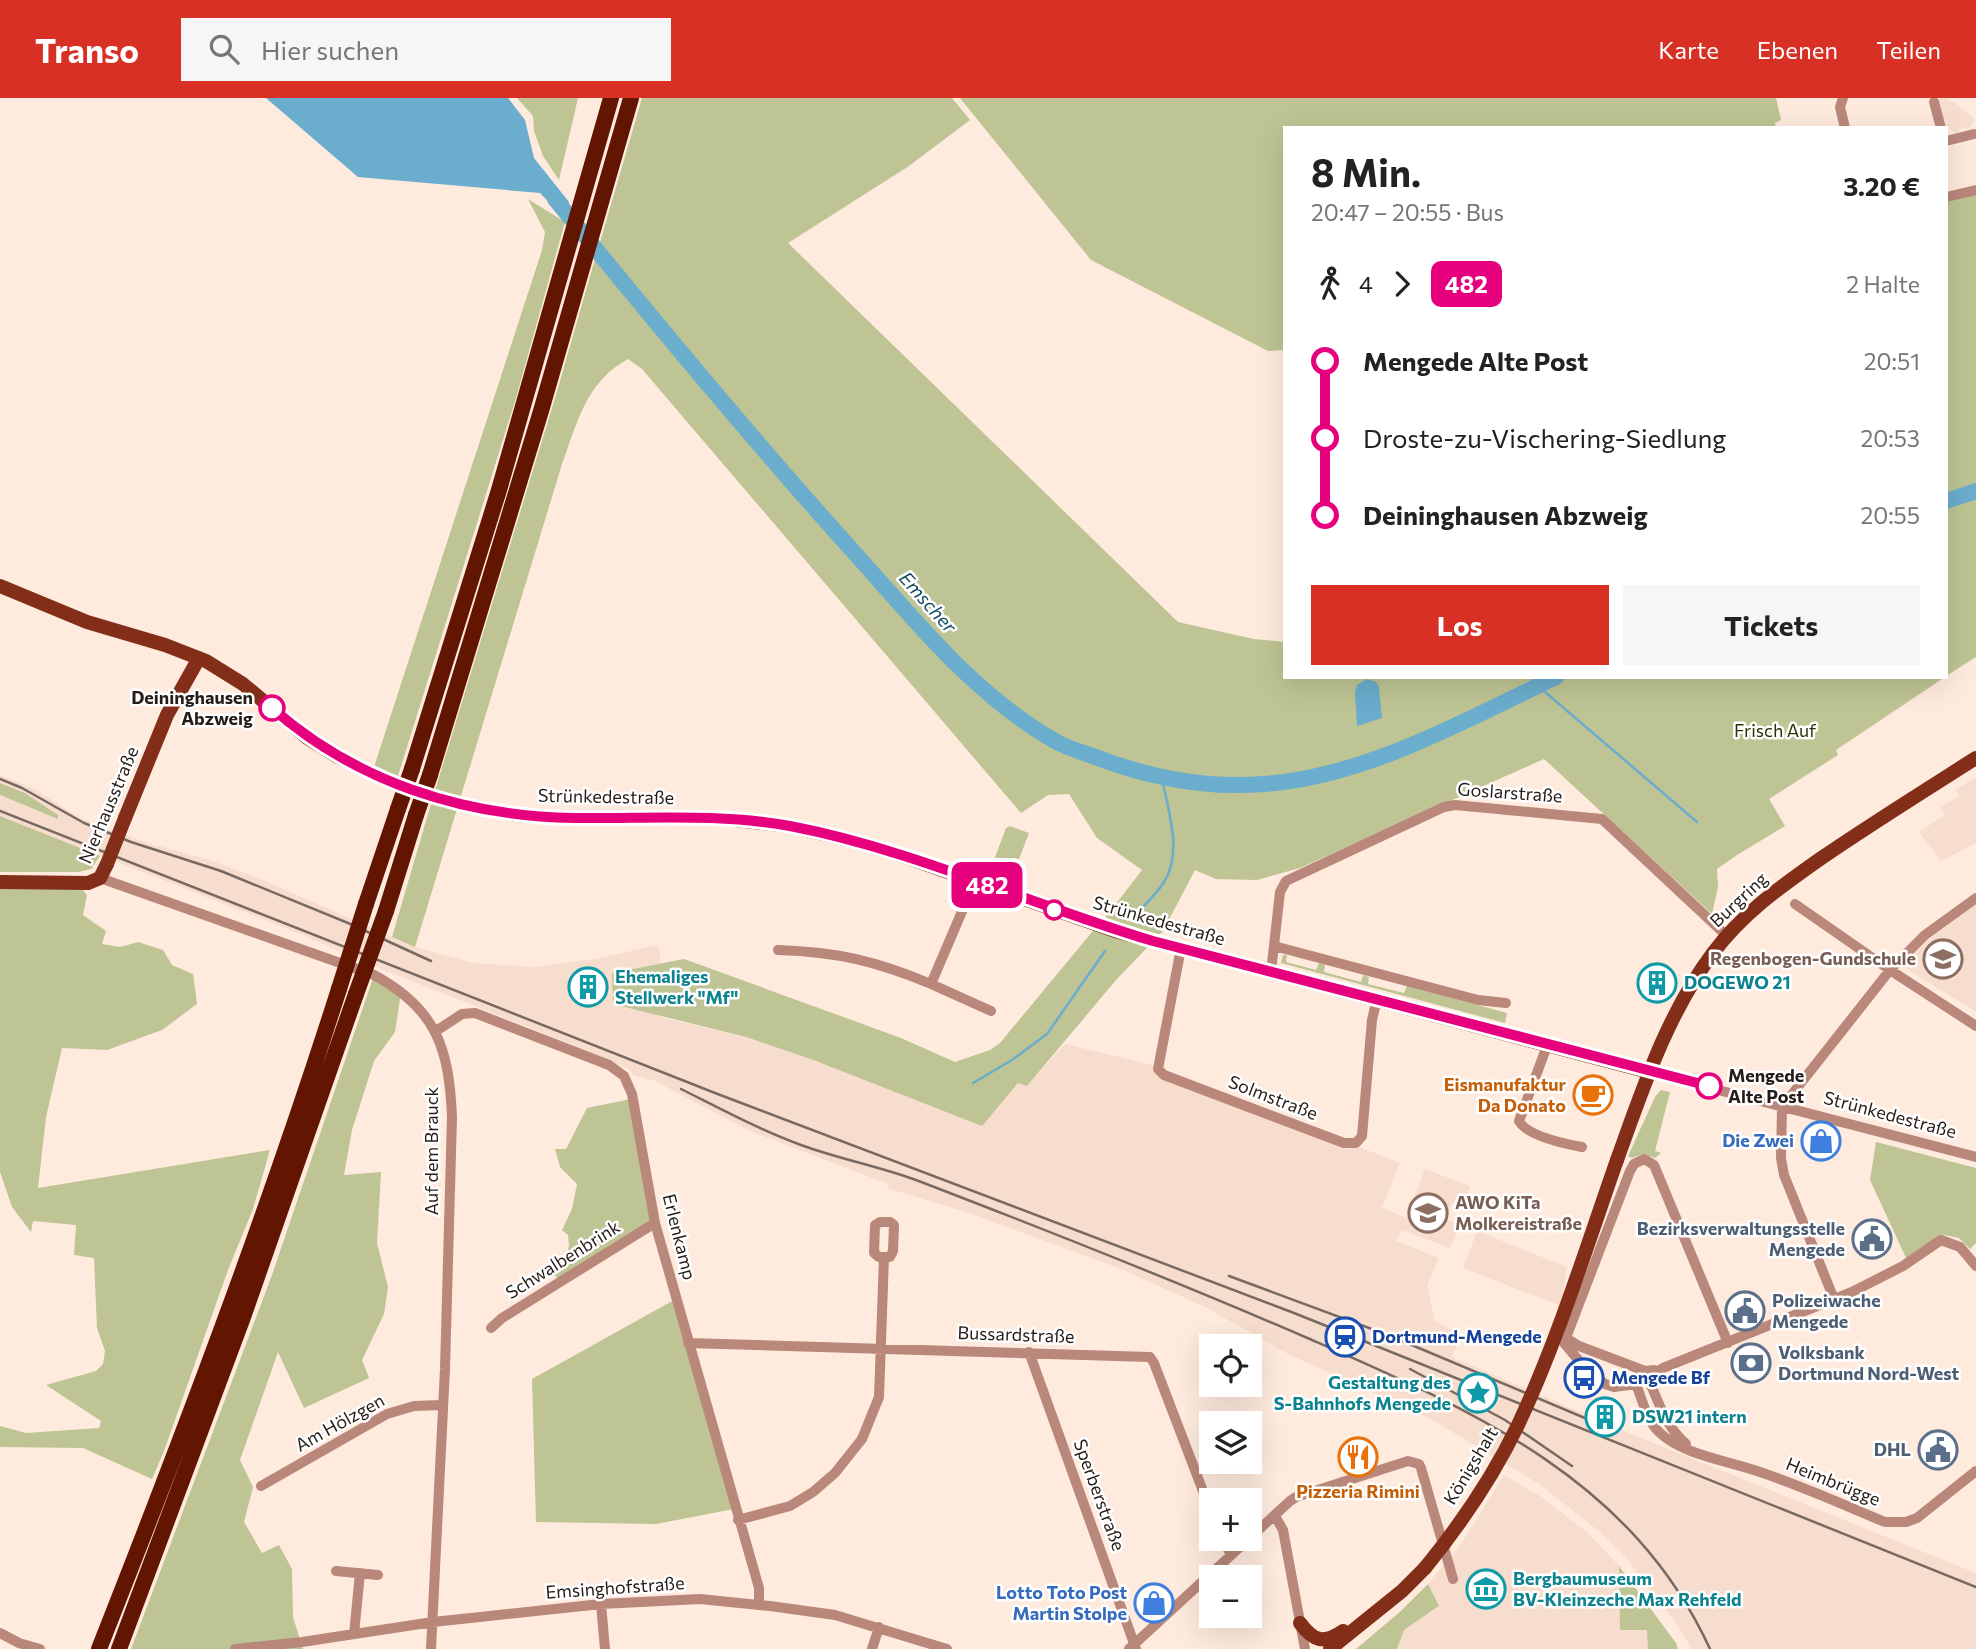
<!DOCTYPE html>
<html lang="de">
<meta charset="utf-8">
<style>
body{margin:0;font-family:Commissioner,sans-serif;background:#f6f6f6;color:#222;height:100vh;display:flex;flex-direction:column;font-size:26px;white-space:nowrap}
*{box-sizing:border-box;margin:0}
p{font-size:23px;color:#767676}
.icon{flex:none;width:38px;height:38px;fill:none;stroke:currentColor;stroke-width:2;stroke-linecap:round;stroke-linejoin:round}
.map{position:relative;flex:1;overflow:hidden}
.side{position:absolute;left:1283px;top:28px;width:665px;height:553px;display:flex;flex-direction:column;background:#fff;border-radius:0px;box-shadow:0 7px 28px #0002}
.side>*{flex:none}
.badge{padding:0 14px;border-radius:10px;font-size:24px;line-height:46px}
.fabs{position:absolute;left:1199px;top:1236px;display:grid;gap:14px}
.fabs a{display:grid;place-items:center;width:63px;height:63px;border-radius:0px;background:#fff;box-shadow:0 7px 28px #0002;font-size:35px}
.map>.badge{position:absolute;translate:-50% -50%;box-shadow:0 0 0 4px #fff}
.legs{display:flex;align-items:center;gap:10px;height:77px;padding:0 28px;font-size:23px}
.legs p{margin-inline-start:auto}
.overview{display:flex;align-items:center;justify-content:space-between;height:119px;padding:0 28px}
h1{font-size:38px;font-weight:700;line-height:52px}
.cta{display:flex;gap:14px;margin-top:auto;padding:14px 28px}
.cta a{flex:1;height:80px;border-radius:0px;background:#d93025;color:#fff;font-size:28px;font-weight:700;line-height:80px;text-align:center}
.cta a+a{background:#f6f6f6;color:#222}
ul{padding:0 28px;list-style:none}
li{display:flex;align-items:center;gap:24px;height:77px;font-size:26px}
li i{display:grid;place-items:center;width:10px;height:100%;margin:0 9px;background:currentColor}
li i::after{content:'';width:18px;height:18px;margin:-9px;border:5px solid;border-radius:50%;background:#fff}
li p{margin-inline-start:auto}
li:first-child i{background:linear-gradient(#0000 50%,currentColor 0)}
li:last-child i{background:linear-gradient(currentColor 50%,#0000 0)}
header{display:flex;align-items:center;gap:42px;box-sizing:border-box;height:98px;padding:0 35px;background:#d93025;color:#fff}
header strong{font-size:33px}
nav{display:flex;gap:38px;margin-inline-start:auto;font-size:24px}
.search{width:490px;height:63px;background:#f6f6f6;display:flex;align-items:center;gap:18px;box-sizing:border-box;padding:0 24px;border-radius:0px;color:#767676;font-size:26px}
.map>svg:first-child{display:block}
.built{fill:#f7ddcd}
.green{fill:#bec493}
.water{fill:#6badcd}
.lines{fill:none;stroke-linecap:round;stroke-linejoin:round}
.stream{stroke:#6badcd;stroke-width:2.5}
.river{stroke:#6badcd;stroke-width:16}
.minor{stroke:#b9887b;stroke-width:10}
.major{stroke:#822e19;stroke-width:14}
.highway{stroke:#621500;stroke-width:16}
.rail{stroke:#786a63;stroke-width:2.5}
.major-bridge{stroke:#822e19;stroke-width:14}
.highway-bridge{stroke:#621500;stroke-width:16}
.line-1-casing{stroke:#fff;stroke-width:16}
.line-1{stroke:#e6007e;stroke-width:10}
.stop-1-dot{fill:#fff;stroke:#e6007e;stroke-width:3.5}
.labels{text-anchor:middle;stroke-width:5;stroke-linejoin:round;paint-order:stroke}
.stop-label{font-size:18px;font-weight:bold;fill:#251c17;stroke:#fff;text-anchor:end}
.park-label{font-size:18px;fill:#2e3200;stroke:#fff}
.street-label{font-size:18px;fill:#251c17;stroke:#fff}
.education-label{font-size:18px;font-weight:bold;fill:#785e54;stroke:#fff;text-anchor:end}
.culture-label{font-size:18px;font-weight:bold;fill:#0d838f;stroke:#fff;text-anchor:start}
.food-label{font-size:18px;font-weight:bold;fill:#c56008;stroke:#fff;text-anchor:end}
.shop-label{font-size:18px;font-weight:bold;fill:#366cbe;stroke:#fff;text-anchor:end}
.service-label{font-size:18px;font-weight:bold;fill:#4e5e75;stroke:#fff;text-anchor:end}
.transit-label{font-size:18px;font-weight:bold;fill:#164399;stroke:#fff;text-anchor:start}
.water-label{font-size:19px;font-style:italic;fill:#144b61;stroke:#fff}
</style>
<header>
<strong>Transo</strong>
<div class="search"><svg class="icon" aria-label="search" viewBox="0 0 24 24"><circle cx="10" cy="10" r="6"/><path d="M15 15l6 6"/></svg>Hier suchen</div>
<nav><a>Karte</a><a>Ebenen</a><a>Teilen</a></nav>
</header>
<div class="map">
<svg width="1976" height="1551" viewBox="0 0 1976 1551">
<rect width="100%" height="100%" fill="#ffeade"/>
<path class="built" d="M1948,0l25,19 1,4 -4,6 -9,1 -5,6 -12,-10 2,-3 -4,-4 -4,-18z
M0,677l35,14 43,28 24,10 53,18 55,15 53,20 152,67 59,16 58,4 63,-8 63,-14 3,18 -49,10 52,45 81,19 70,24 203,22 9,3 38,-42 87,21 7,11 187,73 16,-1 38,15 -18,45 23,9 -1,5 21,-53 45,17 -7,21 -11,-4 -6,16 14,6 -10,23 -48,-18 -6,11 43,17 -12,27 8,36 26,14 -9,22 196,84 328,132v76h-284l-15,-24 -52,-69 -24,-23 -62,-49 -108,-65 -143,-65 -81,-46 -86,-39 -152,-56 -82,-25 1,-4 -138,-53 -95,-50 -22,-6 -3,-5 -34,-16 -212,-84 -86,-37 -298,-117v-21l58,23 -33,-25 -25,-10z
M1976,679v66l-35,18 -22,-29 26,-17 -4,-8 18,-11 -4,-6z
M1976,806v108l-74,-46 29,-28z
M1477,1133l90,36 -6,39 -98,-38z
M1504,1377l36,21 48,37 31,33 1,63 28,1v19h-251l7,-19 35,-23 -11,-23 33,-40z"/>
<path class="green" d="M517,0h61l-19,82 -16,-24 -9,-25 -1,-15z
M642,0h310l18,22 -61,46 -121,77 390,379 76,17 30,3v35h661l-109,73 2,5 -69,44 16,27 -48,29 -20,14 1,18 -6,27 -168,-155 -244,109 -43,12 -41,-1 -21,-9 -32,61 -47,49 -89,106 -9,-3 -36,43 -166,-65 -70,-24 -133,-33 -1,-31 72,-14 217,79 54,24 35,-12 10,-7 92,-111 7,-6 43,-56 -45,-32 -28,-44 -21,1 -27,18 -379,-444 -14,-10c-42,23 -50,62 -66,105l-147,483 -23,-10 41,-140 123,-402 41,-143 42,50 -41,-53z
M960,0h816l5,22 -6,3 1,5h-492v222l-16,1 -177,-91z
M1976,95v298l-30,10v-302z
M528,101l37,23 -49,176 -118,378 -24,-9 168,-517 3,-18z
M1976,399v160l-30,19v-173z
M0,685l25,10 33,22v4l-58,-24z
M0,718l88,35 12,5 -9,13 -12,3h-79z
M1010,728l19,7 -17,44 -21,-9 15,-40z
M0,790l82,1 5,6 -4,20 23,16 -4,13 18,3 18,-5 25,8 9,15 21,9 4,30 -35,26 -55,20 -45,-2 -16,69 -8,71 232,-38 -17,59 -25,61 -64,181 -12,28 -69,-31 -83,-1v-21l26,7 73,-5 2,-7 -55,-36 50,-14 7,-7 2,-13 -8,-23 -3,-70 -20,-3 2,-30 -43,-4 -2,11 -19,-25 -12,-35z
M1283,857h4l-1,7 30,8 3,-7 6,2 -1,7 37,10 2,-7 6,2 -1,7 36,9 3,-7 100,27 -2,10 -224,-60z
M374,877l27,18 -6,39 -21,29 -22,69 -8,45 37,-3 -4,71 11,44 -4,27 -22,46 7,18 -65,30 -26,-56 -38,108 13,27 -9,35 18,31 17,-8 13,24 1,48 10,32h-172l141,-374z
M1661,992l9,2 -15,59 6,2 -6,5 -12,-4 -11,4 -4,-2 27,-59z
M631,1001l23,124 -94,59 -9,-12 15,-10 3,-15 -1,-10 -6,-5 10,-21 5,-25 -17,-17 -5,-18h11l21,-41z
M1876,1044l100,26v75l-6,6 -11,-11 -15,-3 -37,25 -37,-80z
M674,1202l60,209 -78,15 -120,-2 -4,-143z
M1619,1468l57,77 2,6h-30l-1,-19h-27z
M1428,1486l11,22 -35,24 -7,19h-41l45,-38z"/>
<path class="water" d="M266,0h242l17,22 9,38 35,44 -4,17 -25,-26 -182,-16z
M1367,581l9,3 3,5 3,31 -25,8 -2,-34 2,-7z"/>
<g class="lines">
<path class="stream" d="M1538,588l159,136
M1138,814c9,-9 19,-19 26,-30 19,-30 4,-71 -2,-104
M973,985l39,-23 35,-26 58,-83"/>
<path class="river" d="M555,101c99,122 199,243 305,360 59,66 116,137 195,182 10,6 23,10 35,14 56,22 114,34 174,29 101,-7 202,-64 292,-107
M1946,403l30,-10"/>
<path class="minor" d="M1843,0l-3,9 5,21
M1934,4l7,26
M1946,43l28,-7
M1946,99l30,-7
M100,780l274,97c63,34 75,74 78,142l-7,252 -14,280
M1795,806l95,66 86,56
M1274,848l204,54 28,3
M1181,850l-23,121 6,6 180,68h12l6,-7 10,-116 5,-21
M778,852c60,2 98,11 153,34l44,-103
M1271,874l9,-80 6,-11 158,-74 11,-2 147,14 125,117
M931,886l60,27
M436,933l26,-17 13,-1 134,52 15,11 8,18 23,129 104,365v17
M1547,948l-28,75c8,15 47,23 63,26
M1649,974l327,85
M880,1124h10l4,3 -1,26 -3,6h-11l-5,-4 1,-28z
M1834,1201l-50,-124 -3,-17 1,-51 108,-137 35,-35 51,-37
M491,1230l11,-10 153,-95
M1566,1240l13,8 66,25 9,-1
M688,1245l462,14 4,6 57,149
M1728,1245l-74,-178 -10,-6 -10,5 -4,7 -66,172 22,26 19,15 9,3 22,-3 27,-16 189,-76 51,-26 38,-26 19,7 16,19
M1029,1254l107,297
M1646,1276c13,27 17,49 40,70
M1636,1286c6,15 11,37 23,48 23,23 71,29 101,40 42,14 84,33 125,50h21l11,-4 59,-47
M261,1388l126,-72 27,-8 28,-1
M1275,1418l8,14 22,119
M738,1422l52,-14 23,-14 22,-19 27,-34 17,-42 5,-140
M1222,1440l9,17
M336,1473l42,4
M601,1506l4,45
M0,1535l19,10 21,6
M354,1536l6,-61
M235,1551l67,-7 131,-20 168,-18 99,-5 70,7 65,9 112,34
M872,1551l7,-22
M1129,1551l161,-148 6,-4 112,-36 11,3 2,4 32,111"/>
<path class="major" d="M0,488l87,36 78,23 41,16 37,23 63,53 32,20 66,31 42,13 70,14 57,3h143l73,8 85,20 241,85 534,141
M125,720l42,-103 32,-57
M0,784l88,1 12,-5 7,-14
M1617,1062c26,-72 50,-146 96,-207 30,-40 66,-65 107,-94 51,-35 104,-68 156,-101
M1300,1525c14,19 24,21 43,8
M1330,1551l72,-58 23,-23"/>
<path class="highway" d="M412,671l87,-279 112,-392
M430,677l111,-364 90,-313
M366,806l32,-95
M386,813l30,-96
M99,1551c86,-218 169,-437 240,-660
M119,1551l123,-329 114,-326"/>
<path class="rail" d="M0,681l22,9 62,35 47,19 90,29 127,52 83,38
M0,713l715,282 579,220 682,274
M681,991c40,20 79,41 120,56 38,14 77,21 115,35 133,51 265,103 396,160 162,71 320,139 398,309
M1229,1178l159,59 211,89
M1410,1271l95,51 67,46"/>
<path class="major-bridge" d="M107,766l18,-46
M1425,1470c35,-43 69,-93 93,-143 40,-85 68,-177 99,-265"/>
<path class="highway-bridge" d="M398,711l14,-40
M416,717l14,-40
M339,891l27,-85
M356,896l30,-83"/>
</g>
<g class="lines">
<g class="line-1-casing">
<path id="line-1" d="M272,610c84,74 191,108 301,110 73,1 145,-5 217,8 125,24 241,79 363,115l556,145"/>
</g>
<use href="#line-1" class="line-1"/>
</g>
<defs>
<g id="school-ring" transform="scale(2.0125)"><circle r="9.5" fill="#fff" stroke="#8d6e63" stroke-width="1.5"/><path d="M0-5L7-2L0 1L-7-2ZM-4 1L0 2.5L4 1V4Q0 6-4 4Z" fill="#8d6e63"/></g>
<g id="building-ring" transform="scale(2.0125)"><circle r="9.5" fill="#fff" stroke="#0f9aa8" stroke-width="1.5"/><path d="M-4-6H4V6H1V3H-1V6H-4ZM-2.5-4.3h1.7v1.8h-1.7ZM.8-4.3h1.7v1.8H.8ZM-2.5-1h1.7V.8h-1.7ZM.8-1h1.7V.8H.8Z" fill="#0f9aa8"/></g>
<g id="cafe-ring" transform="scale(2.0125)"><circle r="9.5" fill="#fff" stroke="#e8710a" stroke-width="1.5"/><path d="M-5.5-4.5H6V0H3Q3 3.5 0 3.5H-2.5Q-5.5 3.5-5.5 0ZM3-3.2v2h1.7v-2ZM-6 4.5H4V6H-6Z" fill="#e8710a"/></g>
<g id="shop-ring" transform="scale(2.0125)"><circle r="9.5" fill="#fff" stroke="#3f7fe0" stroke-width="1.5"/><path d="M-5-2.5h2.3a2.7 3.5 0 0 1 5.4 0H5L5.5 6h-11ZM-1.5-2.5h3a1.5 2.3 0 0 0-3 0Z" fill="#3f7fe0"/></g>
<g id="civic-ring" transform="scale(2.0125)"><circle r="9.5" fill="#fff" stroke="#5c6f8a" stroke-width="1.5"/><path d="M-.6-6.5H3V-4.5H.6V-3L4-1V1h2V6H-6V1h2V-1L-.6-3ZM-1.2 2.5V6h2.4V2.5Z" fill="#5c6f8a"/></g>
<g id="station-ring" transform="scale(2.0125)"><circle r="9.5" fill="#fff" stroke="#1a4fb4" stroke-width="1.5"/><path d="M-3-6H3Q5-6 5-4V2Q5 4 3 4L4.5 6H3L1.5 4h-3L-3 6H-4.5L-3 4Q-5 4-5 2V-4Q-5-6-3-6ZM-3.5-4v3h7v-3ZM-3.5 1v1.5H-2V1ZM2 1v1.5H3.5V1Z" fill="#1a4fb4"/></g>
<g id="bank-ring" transform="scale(2.0125)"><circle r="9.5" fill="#fff" stroke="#5c6f8a" stroke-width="1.5"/><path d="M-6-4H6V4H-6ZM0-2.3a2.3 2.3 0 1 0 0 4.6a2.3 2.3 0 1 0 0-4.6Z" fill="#5c6f8a"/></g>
<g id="bus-ring" transform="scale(2.0125)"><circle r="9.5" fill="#fff" stroke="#1a4fb4" stroke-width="1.5"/><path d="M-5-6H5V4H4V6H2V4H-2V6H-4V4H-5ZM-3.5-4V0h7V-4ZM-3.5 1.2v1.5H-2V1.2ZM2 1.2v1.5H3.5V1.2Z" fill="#1a4fb4"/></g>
<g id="sight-ring" transform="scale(2.0125)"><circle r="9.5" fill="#fff" stroke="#0f9aa8" stroke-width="1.5"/><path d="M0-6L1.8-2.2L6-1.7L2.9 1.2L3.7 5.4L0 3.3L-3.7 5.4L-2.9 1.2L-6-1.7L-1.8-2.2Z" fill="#0f9aa8"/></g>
<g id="restaurant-ring" transform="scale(2.0125)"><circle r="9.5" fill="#fff" stroke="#e8710a" stroke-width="1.5"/><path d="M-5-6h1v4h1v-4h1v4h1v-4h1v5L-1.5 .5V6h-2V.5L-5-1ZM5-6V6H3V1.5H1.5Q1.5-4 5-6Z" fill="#e8710a"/></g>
<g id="museum-ring" transform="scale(2.0125)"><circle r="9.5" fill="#fff" stroke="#0f9aa8" stroke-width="1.5"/><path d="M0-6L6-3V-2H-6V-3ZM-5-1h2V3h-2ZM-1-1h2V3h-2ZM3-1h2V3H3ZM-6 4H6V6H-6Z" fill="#0f9aa8"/></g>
</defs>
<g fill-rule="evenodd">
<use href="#school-ring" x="1943" y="861"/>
<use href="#building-ring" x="1657" y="885"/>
<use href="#building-ring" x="588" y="889"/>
<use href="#cafe-ring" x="1593" y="997"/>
<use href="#shop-ring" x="1821" y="1043"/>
<use href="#school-ring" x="1428" y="1115"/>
<use href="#civic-ring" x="1872" y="1141"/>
<use href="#civic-ring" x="1745" y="1213"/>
<use href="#station-ring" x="1345" y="1239"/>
<use href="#bank-ring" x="1751" y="1265"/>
<use href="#bus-ring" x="1584" y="1280"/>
<use href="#sight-ring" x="1478" y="1295"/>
<use href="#building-ring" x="1605" y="1319"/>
<use href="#civic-ring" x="1938" y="1352"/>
<use href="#restaurant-ring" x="1358" y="1359"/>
<use href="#museum-ring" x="1486" y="1491"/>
<use href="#shop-ring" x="1154" y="1505"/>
</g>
<g class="stop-1-dot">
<circle cx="272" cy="610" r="12"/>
<circle cx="1054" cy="812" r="9"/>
<circle cx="1709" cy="988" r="12"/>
</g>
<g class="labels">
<g class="stop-label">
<text x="253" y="606">Deininghausen<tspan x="253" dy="21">Abzweig</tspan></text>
<text x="1728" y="984" text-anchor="start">Mengede<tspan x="1728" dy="21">Alte Post</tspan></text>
</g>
<g class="park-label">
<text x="1775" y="639">Frisch Auf</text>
</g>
<g class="street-label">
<text transform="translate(1510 695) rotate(4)" y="6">Goslarstraße</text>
<text transform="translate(606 699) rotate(1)" y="6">Strünkedestraße</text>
<text transform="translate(109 707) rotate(-67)" y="6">Nierhausstraße</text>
<text transform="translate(1739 802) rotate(-43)" y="6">Burgring</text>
<text transform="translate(1159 823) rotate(16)" y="6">Strünkedestraße</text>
<text transform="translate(1273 1000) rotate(21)" y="6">Solmstraße</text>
<text transform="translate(1890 1017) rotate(15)" y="6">Strünkedestraße</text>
<text transform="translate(432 1053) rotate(-90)" y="6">Auf dem Brauck</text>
<text transform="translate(679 1139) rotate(76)" y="6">Erlenkamp</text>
<text transform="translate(563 1162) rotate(-32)" y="6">Schwalbenbrink</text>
<text transform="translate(1016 1237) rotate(2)" y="6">Bussardstraße</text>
<text transform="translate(340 1325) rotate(-29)" y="6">Am Hölzgen</text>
<text transform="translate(1471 1368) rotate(-59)" y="6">Königshalt</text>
<text transform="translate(1833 1384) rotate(22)" y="6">Heimbrügge</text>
<text transform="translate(1099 1397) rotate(70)" y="6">Sperberstraße</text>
<text transform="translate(615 1490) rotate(-4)" y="6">Emsinghofstraße</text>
</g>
<g class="education-label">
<text x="1916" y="867">Regenbogen-Gundschule</text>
<text x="1455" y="1111" text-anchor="start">AWO KiTa<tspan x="1455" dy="21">Molkereistraße</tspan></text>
</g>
<g class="culture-label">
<text x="615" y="885">Ehemaliges<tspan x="615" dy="21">Stellwerk "Mf"</tspan></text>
<text x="1684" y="891">DOGEWO 21</text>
<text x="1451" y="1291" text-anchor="end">Gestaltung des<tspan x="1451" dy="21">S-Bahnhofs Mengede</tspan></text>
<text x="1632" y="1325">DSW21 intern</text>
<text x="1513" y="1487">Bergbaumuseum<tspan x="1513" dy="21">BV-Kleinzeche Max Rehfeld</tspan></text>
</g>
<g class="food-label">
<text x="1566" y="993">Eismanufaktur<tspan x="1566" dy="21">Da Donato</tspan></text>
<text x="1358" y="1400" text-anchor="middle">Pizzeria Rimini</text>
</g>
<g class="shop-label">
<text x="1794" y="1049">Die Zwei</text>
<text x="1127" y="1501">Lotto Toto Post<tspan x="1127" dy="21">Martin Stolpe</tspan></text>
</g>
<g class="service-label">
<text x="1845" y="1137">Bezirksverwaltungsstelle<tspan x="1845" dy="21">Mengede</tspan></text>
<text x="1772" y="1209" text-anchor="start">Polizeiwache<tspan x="1772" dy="21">Mengede</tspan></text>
<text x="1778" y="1261" text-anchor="start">Volksbank<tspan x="1778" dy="21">Dortmund Nord-West</tspan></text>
<text x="1911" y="1358">DHL</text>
</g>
<g class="transit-label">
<text x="1372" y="1245">Dortmund-Mengede</text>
<text x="1611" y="1286">Mengede Bf</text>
</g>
<g class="water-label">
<text transform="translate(928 504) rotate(48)" y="7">Emscher</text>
</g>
</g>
</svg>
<div class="fabs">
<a><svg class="icon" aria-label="locate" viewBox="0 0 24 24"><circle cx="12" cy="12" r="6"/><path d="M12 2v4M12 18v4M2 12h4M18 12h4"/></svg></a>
<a><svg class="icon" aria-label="layers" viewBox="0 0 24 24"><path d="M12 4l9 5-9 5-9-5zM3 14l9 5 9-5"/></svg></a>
<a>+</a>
<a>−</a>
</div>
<b class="badge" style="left:987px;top:787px;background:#e6007e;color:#fff">482</b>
<section class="side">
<div class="overview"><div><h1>8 Min.</h1><p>20:47 – 20:55 · Bus</p></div><b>3.20 €</b></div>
<div class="legs"><svg class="icon" aria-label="walk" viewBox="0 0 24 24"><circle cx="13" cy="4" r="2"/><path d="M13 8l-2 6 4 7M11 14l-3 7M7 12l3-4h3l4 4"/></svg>4<svg class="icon" aria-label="forward" viewBox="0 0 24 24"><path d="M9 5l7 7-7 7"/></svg><b class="badge" style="background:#e6007e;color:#fff">482</b><p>2 Halte</p></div>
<ul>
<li><i style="color:#e6007e"></i><b>Mengede Alte Post</b><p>20:51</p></li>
<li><i style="color:#e6007e"></i><span>Droste-zu-Vischering-Siedlung</span><p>20:53</p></li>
<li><i style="color:#e6007e"></i><b>Deininghausen Abzweig</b><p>20:55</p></li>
</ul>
<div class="cta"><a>Los</a><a>Tickets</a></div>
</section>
</div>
